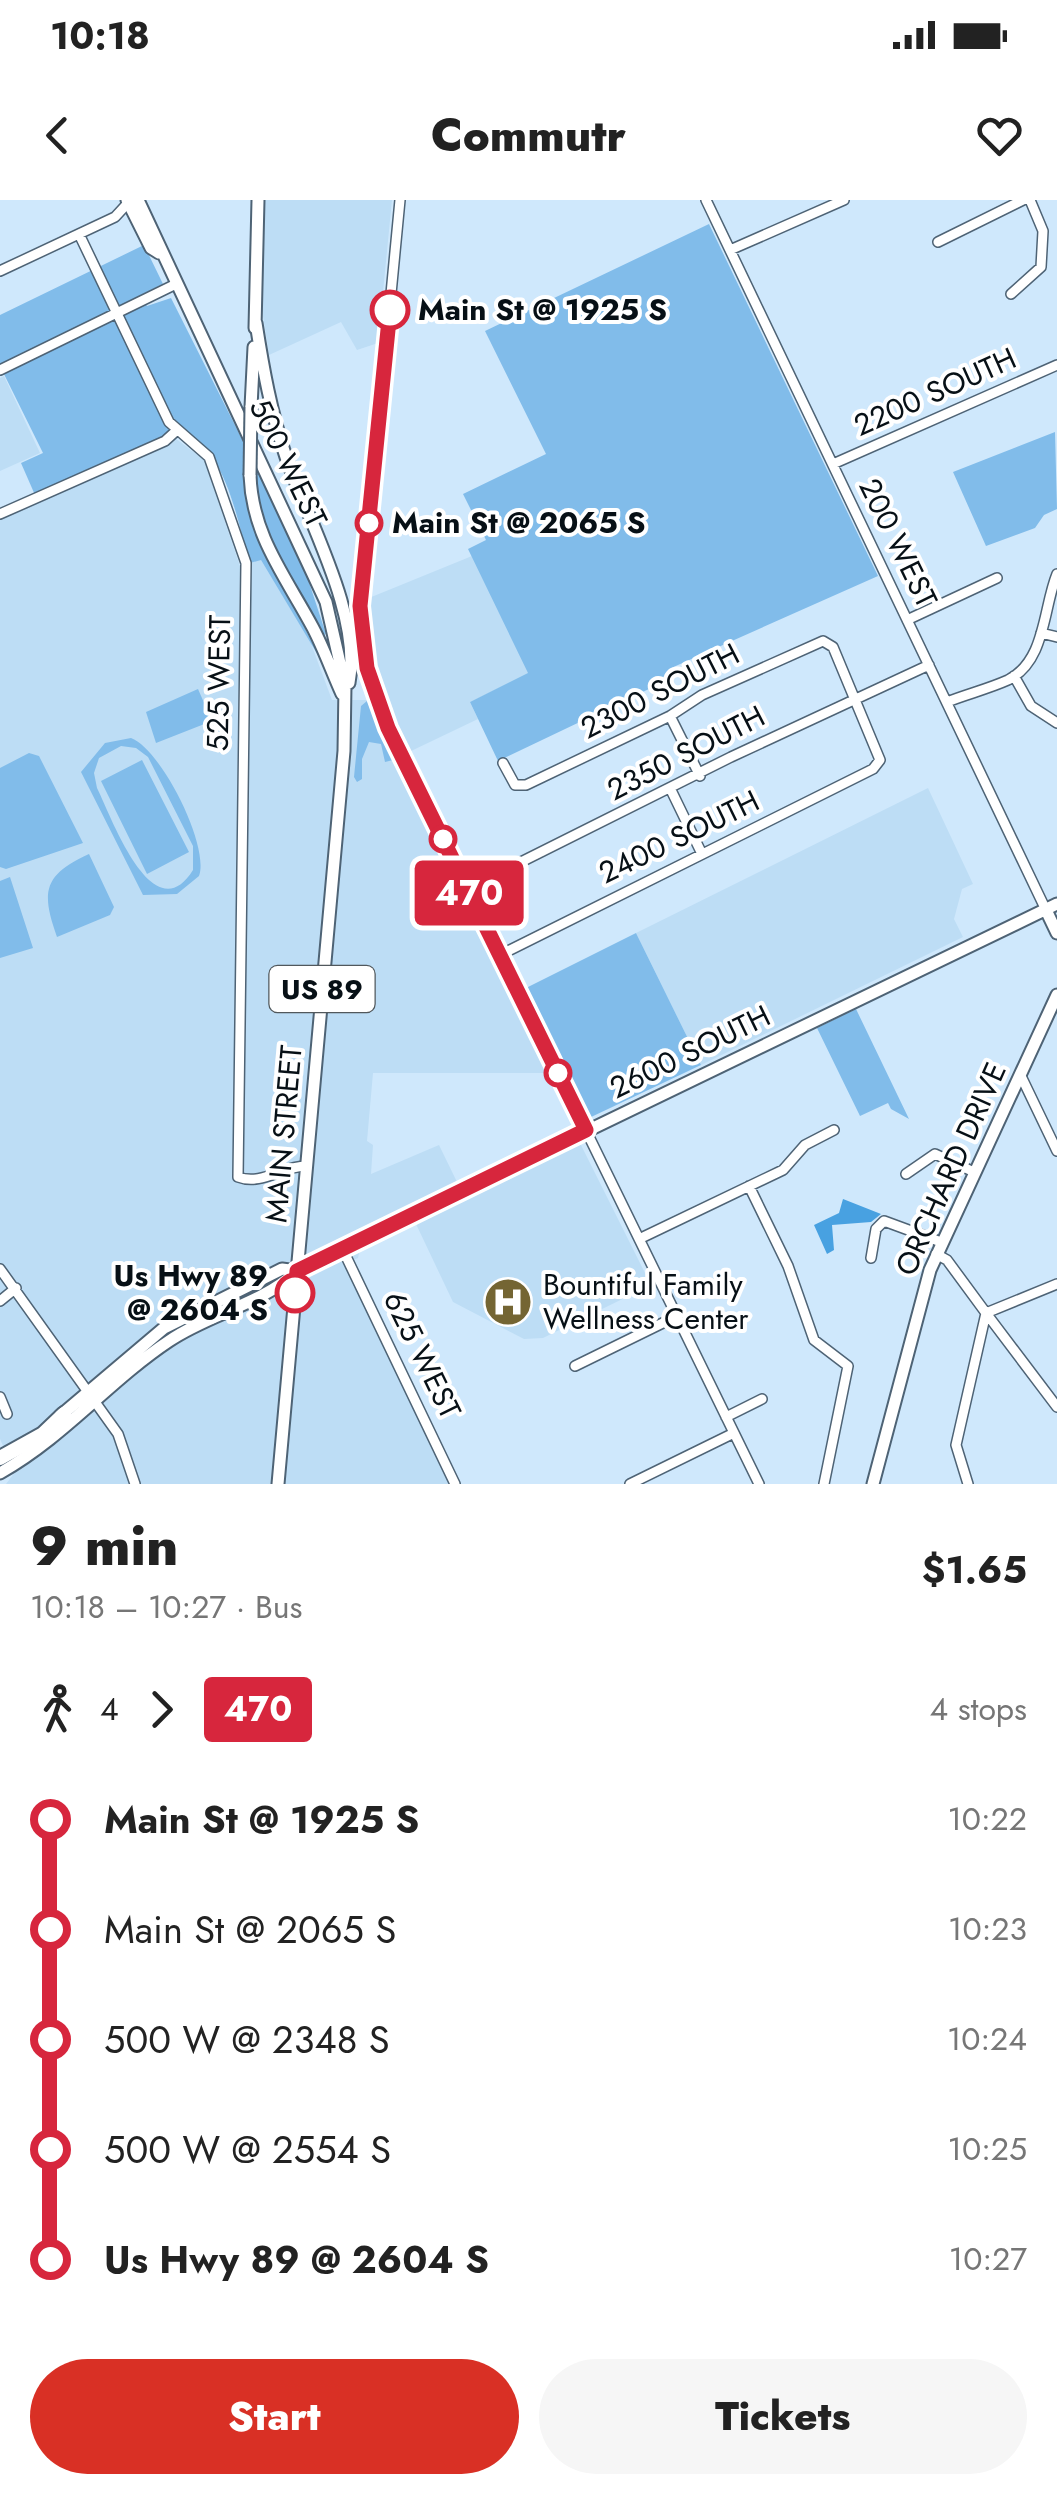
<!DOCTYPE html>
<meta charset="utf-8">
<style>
body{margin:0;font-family:Jost,sans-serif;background:#f6f6f6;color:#222;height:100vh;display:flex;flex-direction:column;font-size:38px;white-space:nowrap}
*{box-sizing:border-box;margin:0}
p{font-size:32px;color:#767676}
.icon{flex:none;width:55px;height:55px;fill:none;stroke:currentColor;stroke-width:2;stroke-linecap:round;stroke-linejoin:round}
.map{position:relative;height:1284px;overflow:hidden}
.side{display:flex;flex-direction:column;background:#fff;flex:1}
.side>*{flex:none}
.badge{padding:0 20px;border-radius:8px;font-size:35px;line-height:65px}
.map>.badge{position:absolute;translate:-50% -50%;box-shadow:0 0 0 5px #fff}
.legs{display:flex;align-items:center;gap:15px;height:110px;padding:0 30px;font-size:32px}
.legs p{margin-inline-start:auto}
.head{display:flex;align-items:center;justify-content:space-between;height:170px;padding:0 30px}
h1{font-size:55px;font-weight:800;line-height:75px}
.action{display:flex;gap:20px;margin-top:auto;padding:20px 30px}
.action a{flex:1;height:115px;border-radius:60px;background:#d93025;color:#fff;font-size:40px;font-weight:800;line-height:115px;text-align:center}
.action a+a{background:#f6f6f6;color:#222}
ul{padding:0 30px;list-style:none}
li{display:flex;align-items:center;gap:35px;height:110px;font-size:38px}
li i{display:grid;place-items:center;width:15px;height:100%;margin:0 12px;background:currentColor}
li i::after{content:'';width:25px;height:25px;margin:-12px;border:8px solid;border-radius:50%;background:#fff}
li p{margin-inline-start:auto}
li:first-child i{background:linear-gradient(#0000 50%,currentColor 0)}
li:last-child i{background:linear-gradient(currentColor 50%,#0000 0)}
.status{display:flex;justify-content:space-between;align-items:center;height:70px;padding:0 50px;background:#fff;direction:ltr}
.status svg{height:28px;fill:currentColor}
header{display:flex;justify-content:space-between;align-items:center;height:130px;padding:0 30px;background:#fff;font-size:45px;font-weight:800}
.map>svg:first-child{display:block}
.built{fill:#bdddf5}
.green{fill:#81bcea;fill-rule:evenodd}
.water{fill:#48a1e1}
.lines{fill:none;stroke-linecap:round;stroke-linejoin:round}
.minor-casing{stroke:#4e6375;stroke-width:12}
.major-casing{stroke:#4e6375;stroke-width:15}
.highway-casing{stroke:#4e6375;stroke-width:18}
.minor{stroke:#fff;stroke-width:9}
.major{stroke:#fff;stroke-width:11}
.highway{stroke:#fff;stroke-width:14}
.major-bridge-casing{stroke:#4e6375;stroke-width:15;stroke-linecap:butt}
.major-bridge{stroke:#fff;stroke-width:11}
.line-1-casing{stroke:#fff;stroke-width:22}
.line-1{stroke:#d7263d;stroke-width:15}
.stop-1-dot{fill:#fff;stroke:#d7263d;stroke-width:5}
.labels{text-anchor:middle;stroke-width:8;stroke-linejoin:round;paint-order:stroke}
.shield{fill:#fff;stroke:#51585c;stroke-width:2.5}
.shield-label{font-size:28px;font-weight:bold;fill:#071016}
.stop-label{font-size:30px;font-weight:bold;fill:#071016;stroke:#fff;text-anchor:start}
.street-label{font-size:30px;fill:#071016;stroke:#fff}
.poi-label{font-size:30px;fill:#071016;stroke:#fff;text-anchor:start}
</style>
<div class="status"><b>10:18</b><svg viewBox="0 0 49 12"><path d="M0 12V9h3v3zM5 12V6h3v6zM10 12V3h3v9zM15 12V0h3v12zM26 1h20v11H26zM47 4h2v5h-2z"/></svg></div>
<header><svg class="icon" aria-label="back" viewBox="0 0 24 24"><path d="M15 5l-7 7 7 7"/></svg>Commutr<svg class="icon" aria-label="heart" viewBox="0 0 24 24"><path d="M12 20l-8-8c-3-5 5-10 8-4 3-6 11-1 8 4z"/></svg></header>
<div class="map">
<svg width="1057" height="1284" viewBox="0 0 1057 1284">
<rect width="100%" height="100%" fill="#cfe8fc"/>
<path class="built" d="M263,0h129l-14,143 -21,7 -16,-28 -72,33 -8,-52z
M4,176l36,77 -40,18v-93z
M175,238l29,22 36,106 -4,307 10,-4 4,-306 5,-4 6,1 49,81 22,59h37l181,373h-177l-6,68 6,4 -2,29 68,-29 18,37 -92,44 -7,32 -14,6 106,220h-444l9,-12 -15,-33v-920z
M472,356l57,118 -59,28 8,17 -69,33 -33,-77 -7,-40v-37z
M928,588l45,96 -11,5 -8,30 9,18 -262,128 -65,-132z
M580,943l71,142 -108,53 -19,1 -71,-37 -37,-78z"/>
<path class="green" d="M709,24l169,352 -209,93 3,9 -174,83 -28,-59 58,-29 -60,-124 18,-9 -23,-46 83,-40 -61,-123z
M144,45l19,39 -22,11 6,11 24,-8 72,143 2,49 7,36 73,141 -64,-107 -11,3c-14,-42 -25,-133 -82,-128l-133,60 -14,-32 22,-10 -43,-87v-51z
M1055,232l2,77 -13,6 -9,13 -49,18 -33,-74z
M258,270l47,100 21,64 -4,2 -54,-94 -15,-65z
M198,489l14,32 -56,22 -10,-31z
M367,501l26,59 -8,2 -4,-18 -12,-2 -7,17v20l-5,3 -3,-5 7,-71z
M131,538c30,11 79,108 68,138l-22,18 -34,1 -62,-123 24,-29zM121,546l15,2 12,9 45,89v24c-40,64 -82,-54 -96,-82l-3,-15 5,-15z
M29,553l10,3 44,87 -77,26 -6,-2v-99z
M142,560l47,92 -42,22 -46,-93z
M89,654l25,53 -4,8 -53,22c-16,-45 -14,-62 32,-83z
M10,677l23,71 -33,10v-77z
M636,733l65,132 -112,53 -65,-129z
M856,809l53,110 -18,-10 -3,-6 -28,13 -43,-88z"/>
<path class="water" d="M843,999l38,15 -10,8 -39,3 2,25 -7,4 -13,-29 25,-12z"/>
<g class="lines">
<g class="minor-casing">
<path id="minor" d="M400,0l-39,406 6,63 22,59 370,756
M706,0l339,708
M79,34l90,188 40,35 37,106 -8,614c24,9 44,-11 68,-11
M938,42l85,-42
M730,50l114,-50
M0,71l115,-54 13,-14
M1011,94l30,-27 2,-36 -13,-31
M0,170l174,-85
M833,264l224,-99
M0,314l165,-73 11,-10
M907,420l90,-42
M1041,433l16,4
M1014,476l17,30 26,17
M947,502c20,-8 41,-13 61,-22 38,-19 35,-72 49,-106
M670,516l30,60
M671,590l31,64
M467,689l264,-132 198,-92
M500,755l373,-186 7,-9 -47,-113 -10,-6 -121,54 -32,21 -144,69h-11l-12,-22
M1020,874l37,77
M906,974l29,-20 39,18
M749,986l39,80 26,74 34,26 -24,118
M639,1039l144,-69 22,-25 29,-15
M342,1048l113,236
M936,1054l11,6 39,53 -30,132 12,39
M871,1058l5,-29 8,-8 57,21
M0,1069l118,165 17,50
M1057,1084l-71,29 71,94
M0,1101l16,-13
M575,1166l102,-50
M0,1197l7,17
M726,1217l36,-18
M630,1284l104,-51"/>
</g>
<g class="major-casing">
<path id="major" d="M127,0l24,48 8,5
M138,0l188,402 19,83 -1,66 -66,733
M256,123c7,45 15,90 30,134 22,64 76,159 63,226
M255,128l3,-128
M251,207l3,-60
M250,275c2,61 36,102 63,153 11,21 19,44 29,66
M1045,708l12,25
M60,1216l104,-88 118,-59 15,2 760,-367
M0,1273c64,-36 109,-92 169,-132 39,-27 94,-37 128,-70
M873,1284l57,-214 127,-275"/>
</g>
<g class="highway-casing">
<path id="highway" d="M0,1258l43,-24 21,-20"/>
</g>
<use href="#minor" class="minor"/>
<use href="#major" class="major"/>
<use href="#highway" class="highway"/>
<g class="major-bridge-casing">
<path id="major-bridge" d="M250,275l1,-68"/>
</g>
<use href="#major-bridge" class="major-bridge"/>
</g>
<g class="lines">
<g class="line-1-casing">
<path id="line-1" d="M295,1093l2,-22 289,-141 -198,-402 -21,-60 -7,-62 30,-296"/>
</g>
<use href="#line-1" class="line-1"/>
</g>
<defs>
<g id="hospital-disc" transform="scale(2.5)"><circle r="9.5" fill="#746533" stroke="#fff"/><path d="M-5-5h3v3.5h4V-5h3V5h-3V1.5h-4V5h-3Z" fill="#fff"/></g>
</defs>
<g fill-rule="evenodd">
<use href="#hospital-disc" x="508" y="1102"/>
</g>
<g class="stop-1-dot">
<circle cx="390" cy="110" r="18"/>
<circle cx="369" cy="323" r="12"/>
<circle cx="443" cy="639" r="12"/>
<circle cx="558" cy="873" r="12"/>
<circle cx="295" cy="1093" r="18"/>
</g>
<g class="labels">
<rect class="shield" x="269.5" y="766" width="105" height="46" rx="8"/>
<g class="shield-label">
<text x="322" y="799">US 89</text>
</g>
<g class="stop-label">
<text x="418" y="120">Main St @ 1925 S</text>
<text x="392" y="333">Main St @ 2065 S</text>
<text x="268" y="1086" text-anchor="end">Us Hwy 89<tspan x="268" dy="34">@ 2604 S</tspan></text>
</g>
<g class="street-label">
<text transform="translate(935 192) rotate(-24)" y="10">2200 SOUTH</text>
<text transform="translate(288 263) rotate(64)" y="10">500 WEST</text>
<text transform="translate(898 343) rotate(64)" y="10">200 WEST</text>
<text transform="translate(219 483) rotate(-89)" y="10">525 WEST</text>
<text transform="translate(660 491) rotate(-27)" y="10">2300 SOUTH</text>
<text transform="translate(686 553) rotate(-27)" y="10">2350 SOUTH</text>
<text transform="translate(679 637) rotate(-26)" y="10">2400 SOUTH</text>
<text transform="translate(690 852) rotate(-26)" y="10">2600 SOUTH</text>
<text transform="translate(284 934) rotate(-85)" y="10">MAIN STREET</text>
<text transform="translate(951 969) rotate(-66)" y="10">ORCHARD DRIVE</text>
<text transform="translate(422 1155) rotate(64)" y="10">625 WEST</text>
</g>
<g class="poi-label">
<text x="543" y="1095">Bountiful Family<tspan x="543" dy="34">Wellness Center</tspan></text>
</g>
</g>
</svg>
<b class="badge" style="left:469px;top:693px;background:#d7263d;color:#fff">470</b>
</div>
<section class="side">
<div class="head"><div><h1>9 min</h1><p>10:18 – 10:27 · Bus</p></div><b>$1.65</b></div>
<div class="legs"><svg class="icon" aria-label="walk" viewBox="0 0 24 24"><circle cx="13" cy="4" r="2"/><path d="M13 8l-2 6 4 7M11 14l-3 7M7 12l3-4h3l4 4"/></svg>4<svg class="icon" aria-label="forward" viewBox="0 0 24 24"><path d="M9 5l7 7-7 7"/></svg><b class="badge" style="background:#d7263d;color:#fff">470</b><p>4 stops</p></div>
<ul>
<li><i style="color:#d7263d"></i><b>Main St @ 1925 S</b><p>10:22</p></li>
<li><i style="color:#d7263d"></i><span>Main St @ 2065 S</span><p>10:23</p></li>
<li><i style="color:#d7263d"></i><span>500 W @ 2348 S</span><p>10:24</p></li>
<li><i style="color:#d7263d"></i><span>500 W @ 2554 S</span><p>10:25</p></li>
<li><i style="color:#d7263d"></i><b>Us Hwy 89 @ 2604 S</b><p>10:27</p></li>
</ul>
<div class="action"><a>Start</a><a>Tickets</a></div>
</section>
